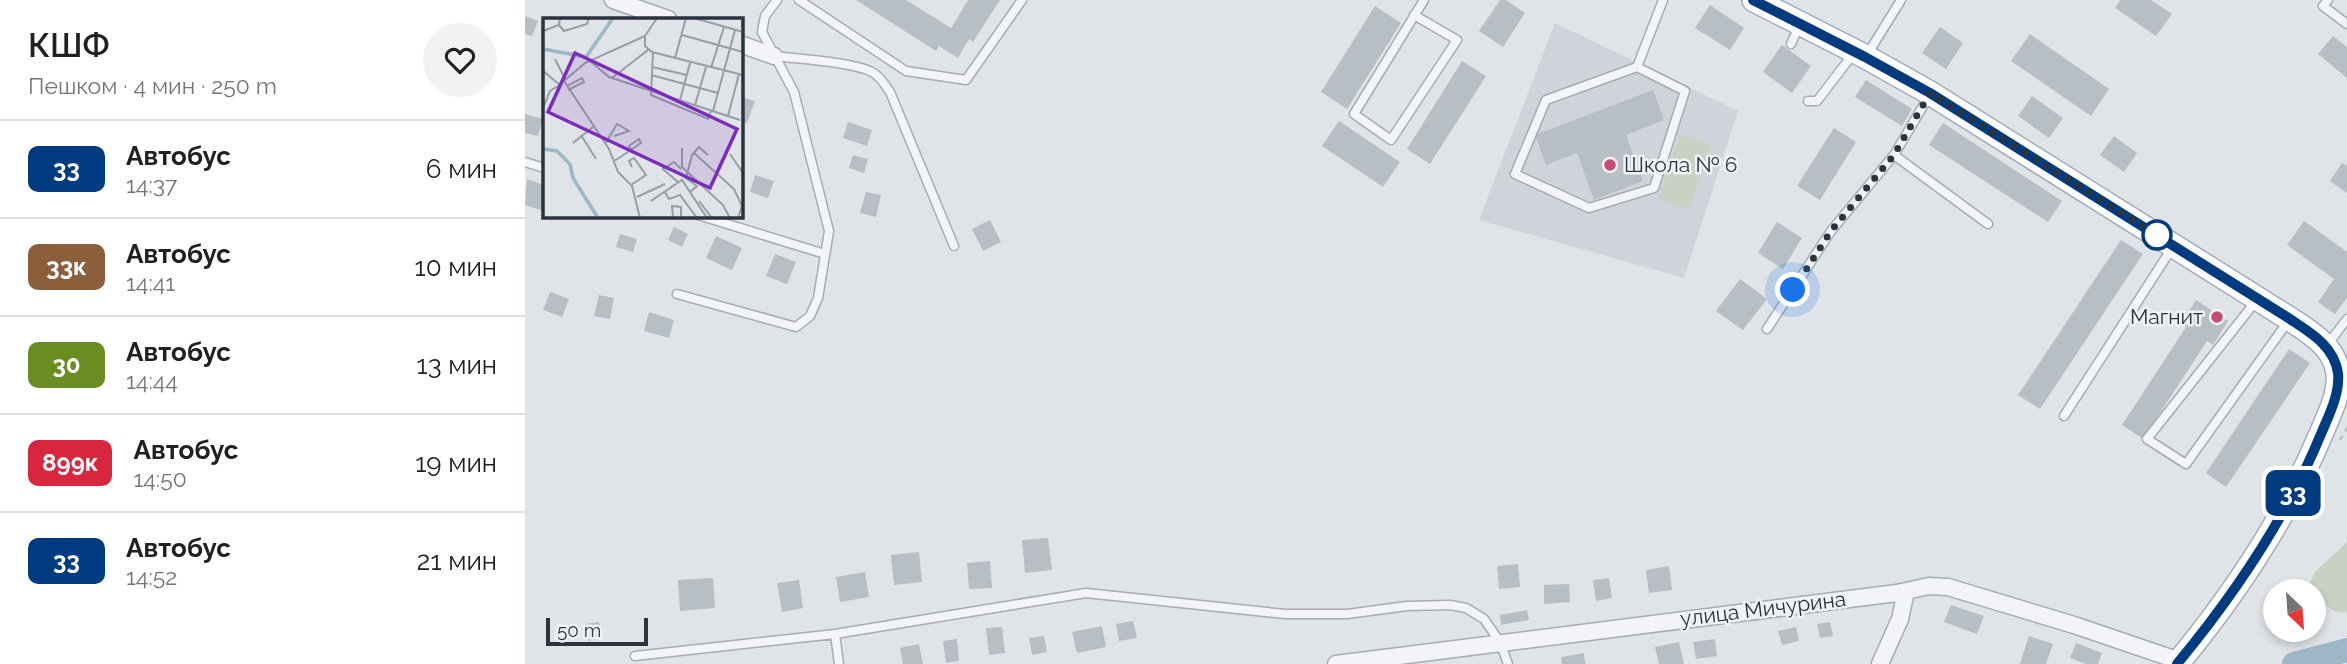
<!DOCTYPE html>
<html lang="ru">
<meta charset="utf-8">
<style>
body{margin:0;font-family:Raleway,sans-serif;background:#f2f2f2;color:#202124;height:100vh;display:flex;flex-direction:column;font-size:26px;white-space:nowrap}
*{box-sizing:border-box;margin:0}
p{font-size:23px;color:#757577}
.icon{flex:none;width:38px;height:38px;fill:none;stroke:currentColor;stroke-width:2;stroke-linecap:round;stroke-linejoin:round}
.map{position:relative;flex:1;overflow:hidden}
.panel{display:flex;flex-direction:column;background:#fff;width:525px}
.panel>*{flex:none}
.badge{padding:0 14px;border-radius:10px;font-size:24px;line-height:46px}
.needle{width:46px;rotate:155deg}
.controls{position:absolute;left:1738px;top:579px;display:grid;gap:14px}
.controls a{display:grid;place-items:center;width:63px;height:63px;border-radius:50%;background:#fff;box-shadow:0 4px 10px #0003;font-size:35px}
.scale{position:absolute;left:21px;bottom:18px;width:102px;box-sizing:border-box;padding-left:7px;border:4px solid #2a343e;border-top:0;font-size:19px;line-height:24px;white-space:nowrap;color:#2a343e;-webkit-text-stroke:5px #eff3f6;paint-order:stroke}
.you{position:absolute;width:35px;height:35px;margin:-18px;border:5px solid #fff;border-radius:50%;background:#1a73e8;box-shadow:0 0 0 10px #1a73e833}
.map>.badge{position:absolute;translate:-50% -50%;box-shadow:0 0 0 4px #fff}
.round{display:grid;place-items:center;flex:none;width:74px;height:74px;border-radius:37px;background:#f2f2f2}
.head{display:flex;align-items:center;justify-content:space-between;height:119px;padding:0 28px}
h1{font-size:33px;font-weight:600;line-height:52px}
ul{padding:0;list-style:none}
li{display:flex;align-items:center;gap:21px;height:98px;padding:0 28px;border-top:2px solid #e0e0e0}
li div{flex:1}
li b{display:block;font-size:26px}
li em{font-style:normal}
li .badge{min-width:77px;font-weight:700;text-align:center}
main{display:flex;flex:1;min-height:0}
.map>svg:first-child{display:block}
.built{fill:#ced4da}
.grass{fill:#c8d1c2}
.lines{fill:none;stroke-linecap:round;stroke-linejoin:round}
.river{stroke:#9db7c6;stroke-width:24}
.building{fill:#b7bec4}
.service-casing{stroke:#a6acb2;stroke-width:11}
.minor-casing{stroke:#a6acb2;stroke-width:19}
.secondary-casing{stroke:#a6acb2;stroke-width:26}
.path{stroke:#babec3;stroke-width:2.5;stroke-dasharray:5 5;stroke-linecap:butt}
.service{stroke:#f2f4f7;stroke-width:8}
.minor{stroke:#f2f4f7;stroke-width:16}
.secondary{stroke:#fff;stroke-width:23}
.line-casing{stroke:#fff;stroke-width:16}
.line{stroke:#003b80;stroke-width:10}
.walk{stroke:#2a343e;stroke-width:7;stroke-dasharray:0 12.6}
.poi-dot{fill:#c64c70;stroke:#eff3f6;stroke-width:2.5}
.stop-dot{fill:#fff;stroke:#003b80;stroke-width:3.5}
.labels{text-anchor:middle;stroke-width:5;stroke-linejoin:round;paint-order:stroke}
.poi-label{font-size:21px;fill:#2a343e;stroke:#eff3f6;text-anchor:start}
.street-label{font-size:21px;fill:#2a343e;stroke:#eff3f6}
.inset-river{fill:none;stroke:#9db7c6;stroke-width:3.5}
.inset-road{fill:none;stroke:#979ea4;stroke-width:2}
.view{fill:#7b2cbf;fill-opacity:0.15;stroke:#7b2cbf;stroke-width:3.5}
.inset-edge{fill:none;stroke:#2a343e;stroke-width:3.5}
</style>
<main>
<section class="panel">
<div class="head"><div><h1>КШФ</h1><p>Пешком · 4 мин · 250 m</p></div><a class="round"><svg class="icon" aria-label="heart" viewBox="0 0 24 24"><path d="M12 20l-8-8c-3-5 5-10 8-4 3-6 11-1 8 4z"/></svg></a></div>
<ul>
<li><span class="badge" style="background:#003b80;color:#fff">33</span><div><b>Автобус</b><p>14:37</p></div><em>6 мин</em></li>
<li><span class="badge" style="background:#8b5e3c;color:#fff">33к</span><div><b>Автобус</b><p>14:41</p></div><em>10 мин</em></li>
<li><span class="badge" style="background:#6b8e23;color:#fff">30</span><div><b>Автобус</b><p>14:44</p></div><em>13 мин</em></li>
<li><span class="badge" style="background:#d7263d;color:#fff">899к</span><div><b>Автобус</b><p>14:50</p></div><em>19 мин</em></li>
<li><span class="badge" style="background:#003b80;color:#fff">33</span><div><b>Автобус</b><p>14:52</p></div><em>21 мин</em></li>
</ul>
</section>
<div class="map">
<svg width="1822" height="664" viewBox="0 0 1822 664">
<rect width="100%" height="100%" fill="#e0e4e8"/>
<path class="built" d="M1030,23l183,88 -54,167 -205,-58z"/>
<path class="grass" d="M1155,135l31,10 -22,64 -31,-10z
M1822,542v70c-16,4 -32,-15 -37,-30l5,-10z"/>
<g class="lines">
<path class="river" d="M1769,664l53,-14"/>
</g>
<path class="building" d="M331,0h50l45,28 17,-28h32l-27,42 -4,-3 -11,19 -19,-12 -3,5z
M975,0h6l19,13 -22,34 -24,-16z
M1595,0h31l21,14 -16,22 -41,-28z
M1185,5l34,23 -14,22 -35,-22z
M850,6l26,17 -54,86 -26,-17z
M0,16l13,5 -6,15 -7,-2z
M1415,27l23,16 -17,26 -24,-16z
M1505,34l79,55 -18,27 -80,-55z
M1808,36l14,11v31l-29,-24z
M1257,45l29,21 -19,27 -29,-21z
M937,61l24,15 -56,88 -23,-15z
M1341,80l46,29 -10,17 -47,-29z
M1128,90l11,30 -38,15 17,46 -49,19 -17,-47 -31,12 -11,-30z
M1507,96l31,22 -14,20 -31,-22z
M215,97l15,4 -8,22 -7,-2z
M0,114l18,5 -5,17 -13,-3z
M814,121l61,41 -17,25 -61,-41z
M323,122l24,8 -5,16 -24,-8z
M1418,123l119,78 -14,21 -119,-77z
M1309,128l22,14 -36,58 -23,-14z
M1589,136l23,17 -13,19 -24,-17z
M328,155l15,4 -4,14 -15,-5z
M1817,163l5,3v27l-17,-12z
M230,175l19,6 -6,17 -18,-6z
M2,179l17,6v16l-3,9 -16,-5z
M341,192l15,3 -5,22 -16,-4z
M465,220l11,22 -18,9 -11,-22z
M1779,221l43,31v46l-12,16 -17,-12 16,-23 -47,-34z
M1252,222l25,16 -19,31 -25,-16z
M149,227l14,7 -6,13 -14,-7z
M95,234l17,5 -4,13 -17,-5z
M191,236l26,12 -10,22 -26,-12z
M1596,240l22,14 -103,155 -22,-14z
M250,254l21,8 -9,22 -21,-8z
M1215,279l27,20 -24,31 -27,-19z
M25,292l19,7 -7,18 -19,-7z
M74,295l15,3 -4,21 -16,-3z
M1671,300l32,21 -15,24 -6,-4 -64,98 -21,-14 64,-98 -5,-3z
M124,312l25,8 -5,18 -25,-7z
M1764,349l21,14 -84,124 -20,-14z
M523,538l4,32 -27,3 -3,-33z
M394,552l3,30 -28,3 -3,-30z
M465,561l2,27 -23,1 -2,-26z
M993,564l2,23 -21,2 -2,-23z
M1144,566l3,24 -23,3 -3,-23z
M340,572l4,25 -29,5 -4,-25z
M188,578l2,30 -35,3 -2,-31z
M1084,578l3,20 -16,3 -3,-21z
M274,580l4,28 -21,4 -5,-29z
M1044,584l1,18 -26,2v-19z
M1426,605l33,11 -7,18 -33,-12z
M1002,610l2,10 -28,5 -1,-10z
M608,621l4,17 -18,3 -3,-17z
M74,622l3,16 -14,3 -3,-17z
M1305,622l3,14 -13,2 -3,-14z
M577,626l4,21 -29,6 -5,-21z
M477,627l3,26 -16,2 -3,-27z
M1271,627l3,14 -17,4 -4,-14z
M519,636l3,16 -15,3 -3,-17z
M1504,636l24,8 -7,20h-26z
M432,639l2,22 -13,2 -3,-22z
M1190,639l2,17 -21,3 -3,-17z
M1154,642l5,22h-25l-4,-17z
M1551,643l26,10 -4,11h-12l-16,-6z
M394,644l4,20h-20l-3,-16z
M1059,653l1,11h-23l-1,-7z"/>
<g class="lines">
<g class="service-casing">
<path id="service" d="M274,0l107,71 60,9 56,-80
M1803,0l-5,6 24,18
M889,15l43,25 -66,100 -37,-26 70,-114
M1266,44l8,-18
M1342,55l34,-55
M249,56c24,3 79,6 98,16 8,4 13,13 18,20l64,154
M1112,67l48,24 -31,97 -65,20 -74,-34 31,-74 91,-33 26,-67
M1404,96l-35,59 94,69
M1283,101h9l36,-47
M0,162l19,6
M173,215l127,39
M152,294l119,33 14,-11 8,-18 11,-67 -35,-139 -32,-60 3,-16 12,-16
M1731,301l-109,138 39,25 103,-144
M1242,329l64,-98 63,-76
M1803,344l19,-25
M1539,416l108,-168
M110,656l200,-22
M314,664l-4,-30 251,-41 199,21h62l60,-8 43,-1 16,3 18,11 16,23 8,22"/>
</g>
<g class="minor-casing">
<path id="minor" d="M88,0l55,19
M215,44l34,12
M811,664l561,-71 32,-7 19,1 126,38 106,36
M1355,664l20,-45 6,-28"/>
</g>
<g class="secondary-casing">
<path id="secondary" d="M1229,0l112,57 64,36 360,226c21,14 44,27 48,54 2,21 -9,42 -17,61 -36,85 -86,160 -144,230"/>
</g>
<path class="path" d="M1815,440l7,-12"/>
<use href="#service" class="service"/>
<use href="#minor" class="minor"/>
<use href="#secondary" class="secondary"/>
</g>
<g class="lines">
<g class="line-casing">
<path id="line" d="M1228,0l112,57 65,36 360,226c21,14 44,27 48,54 2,21 -9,42 -17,61 -35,85 -86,160 -144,230"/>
</g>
<use href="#line" class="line"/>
<path class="walk" d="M1268,290l38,-59 63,-76 36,-62 227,142"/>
</g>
<g class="poi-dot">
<circle cx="1085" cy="165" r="7"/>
<circle cx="1692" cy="317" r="7"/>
</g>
<circle class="stop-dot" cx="1632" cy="235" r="14"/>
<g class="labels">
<g class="poi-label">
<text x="1099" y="172">Школа № 6</text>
<text x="1678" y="324" text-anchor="end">Магнит</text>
</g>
<g class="street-label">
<text transform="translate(1238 609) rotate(-7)" y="7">улица Мичурина</text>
</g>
</g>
<g transform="translate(18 18)">
<rect width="200" height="200" fill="#e0e4e8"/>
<path class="inset-river" d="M0,31l43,8 27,-39M0,131l14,2 13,13 3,14 25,40"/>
<path class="inset-road" d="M151,0l49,14M16,7l5,6 23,-7 2,-6M0,13l16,-6 1,-7M139,17l61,17M102,18v10l7,6 91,23M110,35l-2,42 57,24 3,-8M132,40l11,-40M12,41l10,20M47,43l19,16 131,43M109,49l35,8M168,50l13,-41M0,53l17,14M108,57l67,18M69,60l36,-28M24,68l15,-8 2,4 -16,8M137,82l10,-37M152,87l11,-38M0,90l7,-17 8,-5M170,93l22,-81M185,98l11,-42M38,117l15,24M30,125l20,-16M62,126l12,-20 12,7 -15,5M139,130v19l41,38 7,13M151,135l40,36 8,17 -4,12M187,136l13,19M71,143l5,-3 22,-15 -2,-4 -10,7 2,4M135,164l-15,-13 11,-7 7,7M88,167l15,-10 -12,-17 -5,3 3,6M122,174l4,7 11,-4 17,23M147,174l7,-6 -11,-8 6,-23 7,-8 9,8M94,179l28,-13M108,183l31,-21 25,38M156,183l13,17M97,200l-8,-32 -14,-14 -9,-23 -45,-68 21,-18 60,-27 12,-18M130,200l-1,-12 9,1v11"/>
<path class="view" d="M32,35l162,76 -27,59 -162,-76z"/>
<rect width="200" height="200" class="inset-edge"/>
</g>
</svg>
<div class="controls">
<a><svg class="needle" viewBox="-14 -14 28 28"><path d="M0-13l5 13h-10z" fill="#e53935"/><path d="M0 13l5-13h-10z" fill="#757577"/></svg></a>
</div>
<div class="scale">50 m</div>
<div class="you" style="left:1268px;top:290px"></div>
<b class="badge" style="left:1768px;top:493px;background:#003b80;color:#fff">33</b>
</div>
</main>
